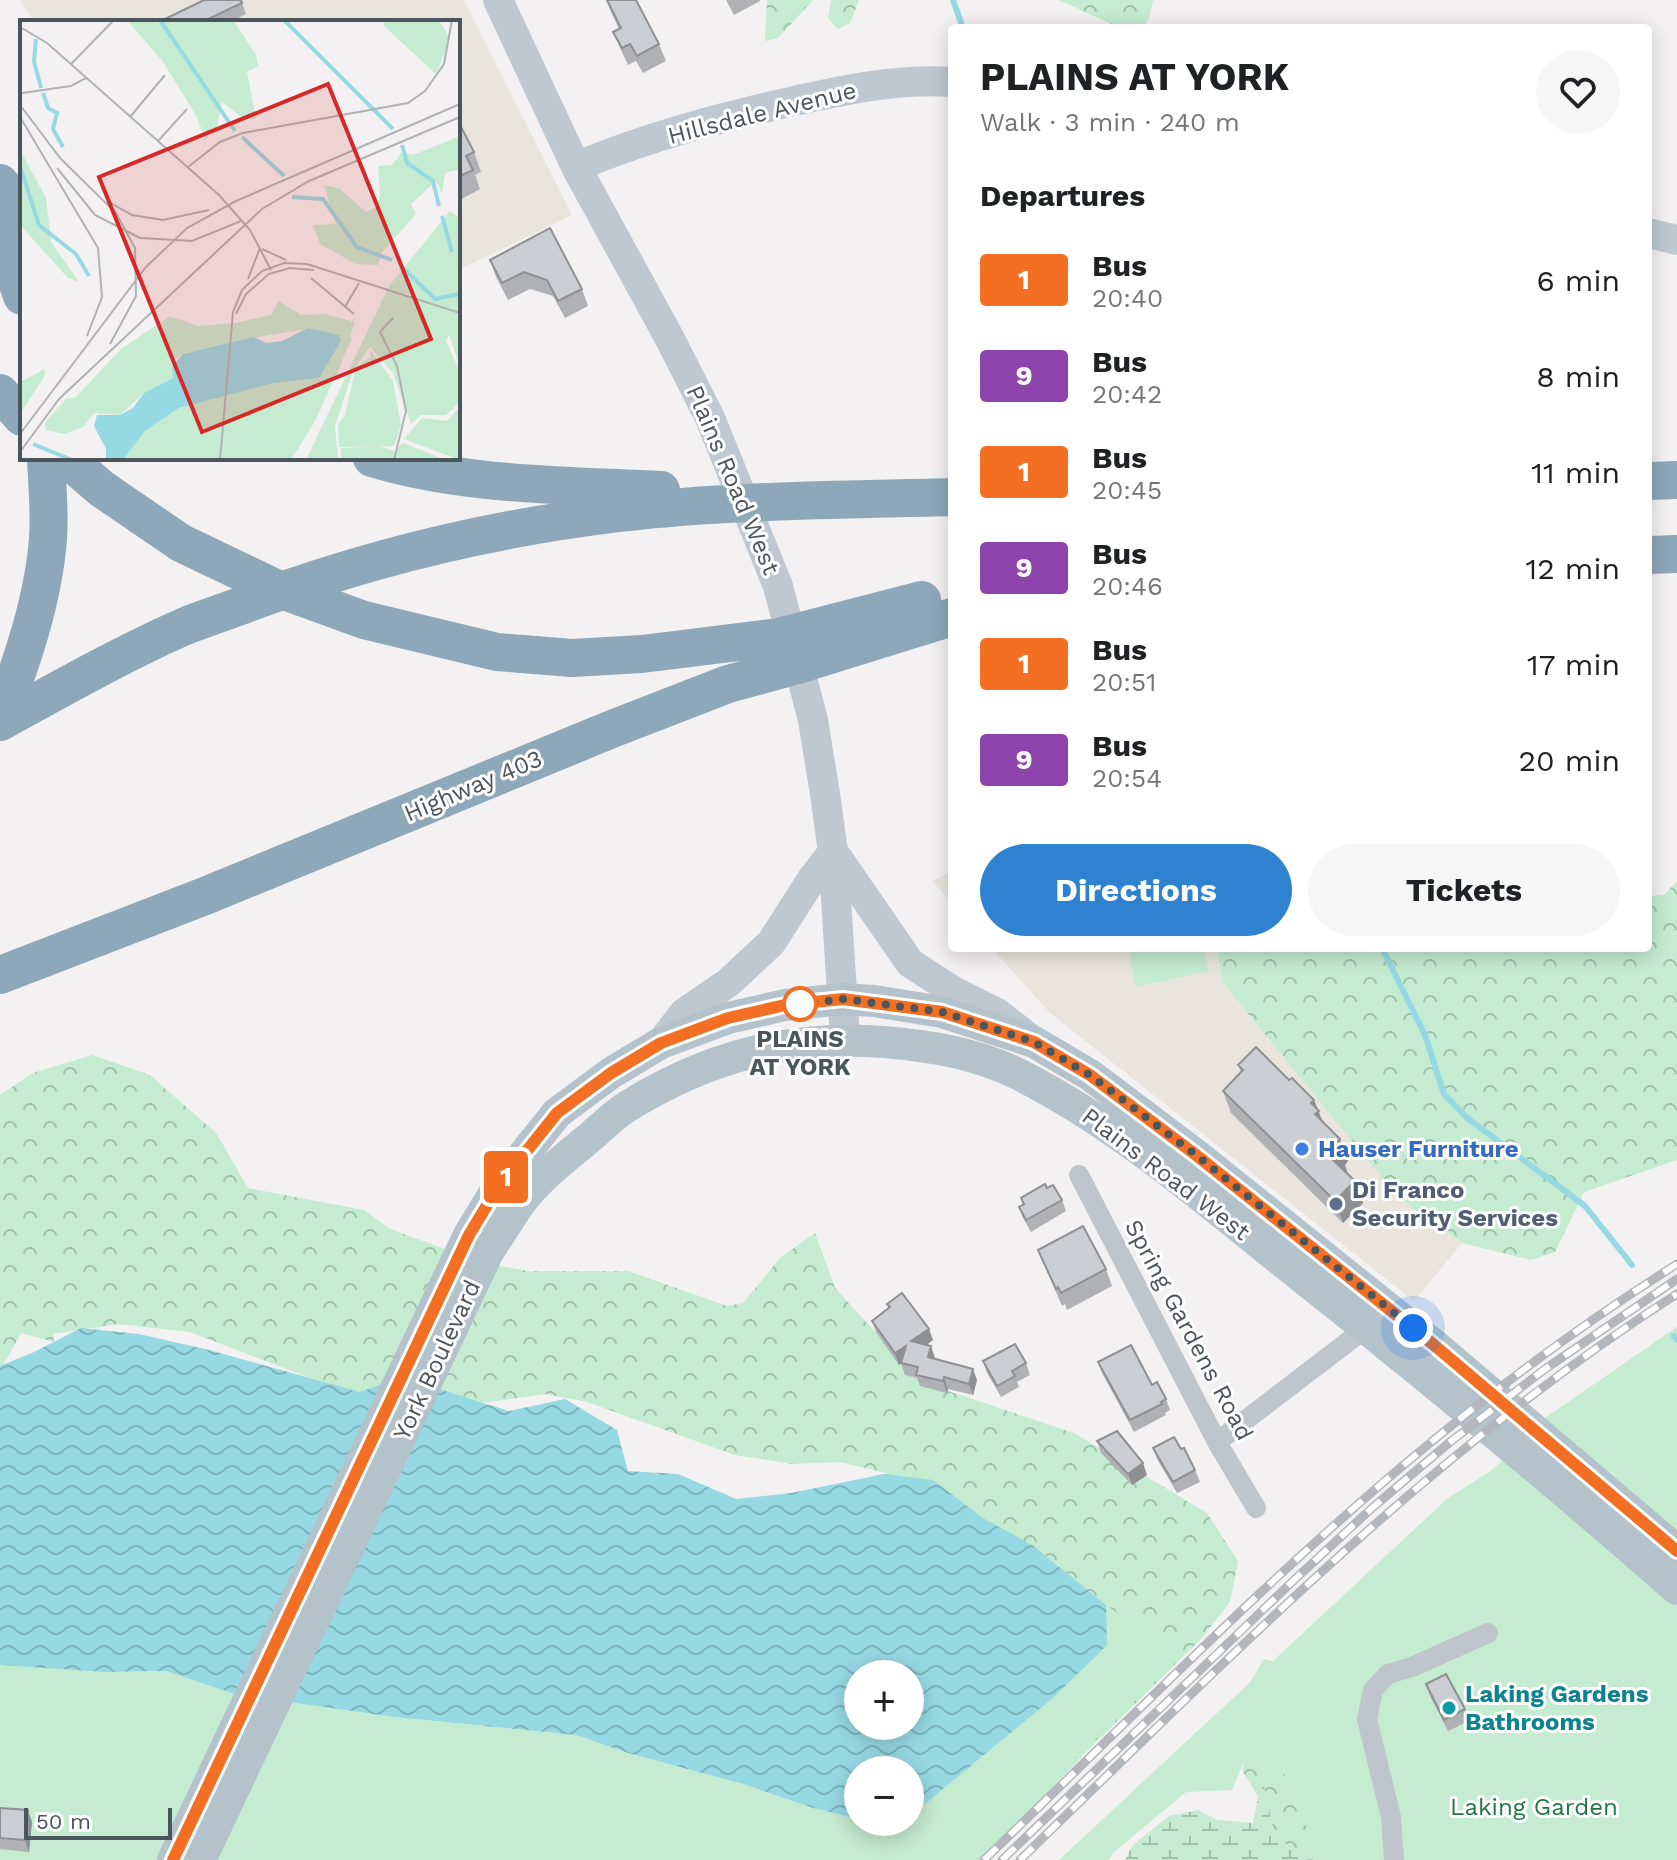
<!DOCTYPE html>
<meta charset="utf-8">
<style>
body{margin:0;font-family:"Work Sans",sans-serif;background:#f6f6f6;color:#202124;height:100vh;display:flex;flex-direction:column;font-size:30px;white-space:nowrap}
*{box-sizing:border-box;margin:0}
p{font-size:26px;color:#757577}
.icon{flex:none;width:44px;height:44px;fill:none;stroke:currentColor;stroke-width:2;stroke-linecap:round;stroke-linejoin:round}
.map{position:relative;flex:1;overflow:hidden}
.drawer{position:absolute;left:948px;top:24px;width:704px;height:928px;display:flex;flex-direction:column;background:#fff;border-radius:8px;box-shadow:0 4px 20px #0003}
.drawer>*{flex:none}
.badge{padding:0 16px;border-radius:6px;font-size:28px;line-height:52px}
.controls{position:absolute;left:844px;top:1660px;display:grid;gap:16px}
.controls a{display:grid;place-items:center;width:80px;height:80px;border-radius:50%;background:#fff;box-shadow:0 4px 20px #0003;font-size:40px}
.scale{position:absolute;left:24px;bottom:20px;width:148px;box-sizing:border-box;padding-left:8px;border:4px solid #4b555c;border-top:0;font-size:22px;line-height:28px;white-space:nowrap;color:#4b555c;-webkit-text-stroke:6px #fff;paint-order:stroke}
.you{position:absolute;width:40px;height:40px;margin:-20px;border:6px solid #fff;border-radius:50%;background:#1a73e8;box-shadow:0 0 0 12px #1a73e833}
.map>.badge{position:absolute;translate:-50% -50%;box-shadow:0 0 0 4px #fff}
h2{padding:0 32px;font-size:30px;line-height:72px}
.round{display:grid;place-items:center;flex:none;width:84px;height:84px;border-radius:42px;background:#f6f6f6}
.summary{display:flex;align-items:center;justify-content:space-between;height:136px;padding:0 32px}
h1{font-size:38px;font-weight:700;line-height:60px}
.cta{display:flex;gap:16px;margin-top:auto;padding:16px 32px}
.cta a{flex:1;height:92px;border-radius:48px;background:#2e82cf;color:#fff;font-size:32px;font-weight:700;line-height:92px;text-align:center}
.cta a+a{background:#f6f6f6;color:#202124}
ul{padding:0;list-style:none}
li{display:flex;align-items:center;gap:24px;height:96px;padding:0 32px}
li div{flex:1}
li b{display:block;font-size:30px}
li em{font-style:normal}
li .badge{min-width:88px;font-weight:700;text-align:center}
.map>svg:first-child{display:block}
.commercial{fill:#e9e5de}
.forest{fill:url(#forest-crowns)}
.wetland{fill:url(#wetland-marsh)}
.green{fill:#c5ebd0}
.water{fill:url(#water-waves);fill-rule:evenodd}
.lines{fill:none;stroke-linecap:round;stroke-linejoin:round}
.stream{stroke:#97d9e3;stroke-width:6}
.street{stroke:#bec6cb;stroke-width:20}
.secondary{stroke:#bfc8d0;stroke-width:30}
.primary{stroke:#b4c2cc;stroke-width:32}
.highway{stroke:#8ea7b9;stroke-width:38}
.rail-casing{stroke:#b3b6ba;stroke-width:9}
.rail{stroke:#fff;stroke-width:6;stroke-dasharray:18;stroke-linecap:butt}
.wall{fill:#afb1b5}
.shaded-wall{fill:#8e9093}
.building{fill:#cbced2;stroke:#8e9093;stroke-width:2}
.line-casing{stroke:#fff;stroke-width:18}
.line{stroke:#f26f23;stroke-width:12}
.walk{stroke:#4b555c;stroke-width:8;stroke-dasharray:0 14.4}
.stop-dot{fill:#fff;stroke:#f26f23;stroke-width:4}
.shop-dot{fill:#3f7fe0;stroke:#fff;stroke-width:3}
.service-dot{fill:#5c6f8a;stroke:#fff;stroke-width:3}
.culture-dot{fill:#0f9aa8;stroke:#fff;stroke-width:3}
.labels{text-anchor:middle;stroke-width:6;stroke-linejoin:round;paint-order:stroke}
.street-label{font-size:24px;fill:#4b555c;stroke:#fff}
.stop-label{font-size:24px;font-weight:bold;fill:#4b555c;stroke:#fff}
.shop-label{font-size:24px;font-weight:bold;fill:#366cbe;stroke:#fff;text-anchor:start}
.service-label{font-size:24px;font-weight:bold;fill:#4e5e75;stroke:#fff;text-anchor:start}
.culture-label{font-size:24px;font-weight:bold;fill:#0d838f;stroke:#fff;text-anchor:start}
.park-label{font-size:24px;fill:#227645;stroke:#fff}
.inset-river{fill:none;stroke:#97d9e3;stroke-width:4}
.inset-road{fill:none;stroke:#b0b3b5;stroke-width:2}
.view{fill:#d62828;fill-opacity:0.15;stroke:#d62828;stroke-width:4}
.inset-edge{fill:none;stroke:#4b555c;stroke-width:4}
</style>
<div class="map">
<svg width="1677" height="1860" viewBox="0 0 1677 1860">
<defs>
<pattern id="forest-crowns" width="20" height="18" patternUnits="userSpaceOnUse" patternTransform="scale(2)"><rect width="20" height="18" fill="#c5ebd0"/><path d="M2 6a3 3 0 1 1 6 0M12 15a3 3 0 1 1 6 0" fill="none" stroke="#a2c1ac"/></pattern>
<pattern id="wetland-marsh" width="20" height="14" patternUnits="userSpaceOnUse" patternTransform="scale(2)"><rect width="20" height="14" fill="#c5ebd0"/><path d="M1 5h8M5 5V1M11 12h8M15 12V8" fill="none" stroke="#a2c1ac"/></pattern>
<pattern id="water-waves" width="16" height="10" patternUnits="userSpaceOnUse" patternTransform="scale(2)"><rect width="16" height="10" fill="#97d9e3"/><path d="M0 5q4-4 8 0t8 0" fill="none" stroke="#7db3bb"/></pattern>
</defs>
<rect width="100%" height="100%" fill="#f3f1f1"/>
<path class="commercial" d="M20,0h444l108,215 -114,55v-248h-424z
M952,871v32l-20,-22z
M992,948h224l7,35 175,214 64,46 -48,58 -364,-288z"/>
<path class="forest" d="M767,0h46l-35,38 -13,3z
M831,0h28l-9,23 -12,6 -10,-11z
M1059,0h94l-4,19 -6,9h-23z
M1677,881v279l-93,32 -29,60 -24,8 -69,-17 -64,-46 -175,-214 -7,-35h432v-52l16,-1z
M92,1055l58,20 66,58 32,55 116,22 26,19 93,34 45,8h100l99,35 16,-3 37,-45 35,-25 20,55 86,94 153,51 133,80 31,48 -8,41 -29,37 -115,113 -103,108h-293l-690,-72v-126l54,5 786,180 70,-25 122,-108 -45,-193 -101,-48 -46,-11 -47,2 -58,-9 -148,-53 -41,-8 -142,20 -214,-82 -72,-8 -65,10 1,8 -33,-9 -21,38v-276l33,-22z
M1264,1659l57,15 51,186h-91l-13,-48 -25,-40 3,-83z"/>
<path class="wetland" d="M1262,1775l12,59 29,23 -2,3h-176l7,-14 37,-30 29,-6 19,10 36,3z"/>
<path class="green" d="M1128,948h76l5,23 -73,16z
M1677,1327v533h-359l-23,-67 -21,-35 -30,4 -12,28 -46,2 -73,61 -4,7h-50l389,-362 43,-27 54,-53z
M1106,1605l75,52 -212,203h-969v-195l103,7 63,-1 71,24 158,22 181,18 52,18 115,31 70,24 45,11v3h52v-16l27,-12 117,-97 53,-52z"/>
<path class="water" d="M81,1328l58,6 70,16 151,42 41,-15 108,34 56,-12 52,31 11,41 50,3 58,25 55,-6 93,-19 49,6 50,38 49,27 74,60 1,40 -53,52 -129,107 -15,5v-39h-52v49l-45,-11 -70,-24 -115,-31 -52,-18 -181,-18 -158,-22 -71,-24 -62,1 -104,-7v-299l34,-14zM858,1674h52v52h-52z"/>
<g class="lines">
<path class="stream" d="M953,0l10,28
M1382,948l43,87 19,59 22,23 119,89 47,59
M1674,1336l3,4"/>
<path class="street" d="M1079,1175l138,267 39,66
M1217,1442l149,-114
M1394,1860l-3,-43 -24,-98 6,-29 15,-16 24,-7 76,-34"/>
<path class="secondary" d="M498,0l78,167 94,172 40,79 68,168 35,134 12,74 8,58 12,187
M576,167c70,-30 144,-49 218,-66 51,-11 105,-23 158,-19
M1648,233l29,7
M837,857l73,106 45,29 42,21 31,24
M661,1043l23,-30 45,-31 42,-39 41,-64 21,-27"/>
<path class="primary" d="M173,1860l296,-625 29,-48 59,-74 54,-40 50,-30 67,-25 57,-13 58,-6 31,2 68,11 92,30 56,33 106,80 238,190 243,206
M200,1860l288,-608c11,-16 21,-33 32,-49 17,-23 41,-42 63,-60 15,-12 29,-27 45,-37 81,-50 162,-71 256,-64 46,4 92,11 134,32 109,55 200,137 295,212 124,98 245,199 364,303"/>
<path class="highway" d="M0,183l22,26
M0,231l22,65
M0,393l22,24
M66,458l36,31 79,54 92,44 91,33 133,32 75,6 70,-4 137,-17 143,-37
M372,458c93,28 193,27 289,32
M1648,481l29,-1
M1648,555l29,-1
M0,717c22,-53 44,-121 48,-179 2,-26 -1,-54 -2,-80
M0,722c60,-33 120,-67 183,-95 22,-9 45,-16 68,-25 118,-44 243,-74 369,-89 110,-13 221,-13 332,-16
M0,975l205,-79 407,-167 116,-45 66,-18 158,-49"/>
<g class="rail-casing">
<path id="rail" d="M984,1860c150,-144 296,-295 457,-426 75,-61 154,-118 236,-170
M1002,1860l291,-279 79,-73 78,-66 95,-73 132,-90
M1020,1860c208,-201 412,-410 657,-566"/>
</g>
<use href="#rail" class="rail"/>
</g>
<path class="wall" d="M241,0l5,14 -16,8h-69z
M606,0l53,44 7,17 -23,12 -7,-12 -8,4 -8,-17 -7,-16 6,-3 -7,-15z
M726,0h34v1l-26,14z
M458,121l16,31 7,20 -6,3 5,14 -22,12z
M490,260l92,29 6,17 -23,12 -12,-22 -23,-7 -22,11 -12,-23z
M1238,1065l51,15 25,20 9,22 17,17 8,22 -3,4 3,9 7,7 8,22 -20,20 -112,-110 -8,-22 18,-19z
M1021,1198l41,2 4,11 -35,21 -8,-14 -4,-11 4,-3z
M1038,1250l68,19 6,17 -45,24 -2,-6 -3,2z
M887,1304l46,36 -7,5 9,14 42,21 -4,15 -25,-6 -1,4 -27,-7 -3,-8 -12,-3 -4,-12 -2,2 -23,-33 -4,-11 17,-13z
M983,1361l43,2 4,12 -13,7 2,5 -18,10 -14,-24z
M1098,1362l54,23 14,14 4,11 -5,3 1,2 -32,17 -32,-59z
M1097,1441l50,34 -15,10 -31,-32z
M1153,1448l28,1 14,21 5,12 -23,11 -20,-34z
M1426,1684l39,25 4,12 -21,10 -18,-35z
M0,1808l32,14 -3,30 -29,-3z"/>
<path class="shaded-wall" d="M1314,1100l13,33 -4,4 -12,-34z
M1340,1139l8,22 -3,4 3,10 -15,-15v-14z
M1355,1181l8,22 -20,20 -8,-22z
M929,1329l4,11 -17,13 -5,-12z
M906,1346l4,11 -11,8 -4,-12z
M931,1346l4,12 -3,11 -4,-12z
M973,1369l4,11 -4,15 -4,-11z
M944,1377l4,12 -1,4 -4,-12z
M1143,1463l4,12 -15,10 -4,-11z
M28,1810l4,12 -3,30 -4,-12z"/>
<path class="building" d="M204,0h37l1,3 -40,19 -41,-1z
M607,0h29l23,44 -22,12 -7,-12 -8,4 -9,-16 8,-4z
M458,121l16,31 -8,4 7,14 -15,7z
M550,228l32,61 -24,12 -11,-21 -23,-8 -22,11 -12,-23z
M1256,1047l33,33 3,-2 22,22 -3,3 8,8 -4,3 25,25 -7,7 7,7 -7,7 22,21 -20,20 -112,-110 20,-21 -5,-5z
M1045,1184l2,4 6,-3 9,15 -36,20 -7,-13 5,-3 -3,-6z
M1083,1226l23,43 -45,24 -3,-6 -2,2 -18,-39z
M902,1293l27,36 -18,12 20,5 -3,11 45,12 -4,15 -25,-7 -1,4 -27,-6 2,-8 -17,-4 5,-17 -11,7 -23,-32 18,-14 -3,-3z
M1015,1344l11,19 -14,8 3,5 -18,10 -14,-25z
M1131,1345l21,40 5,-3 9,17 -5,3 1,2 -32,16 -32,-58z
M1117,1431l26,32 -15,11 -31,-33z
M1174,1437l7,12 3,-1 11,22 -22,12 -20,-34z
M1446,1674l19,35 -21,11 -18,-36z
M0,1808l28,2 -3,30 -25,-2z"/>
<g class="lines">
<g class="line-casing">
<path id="line" d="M173,1860l296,-625 29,-48 59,-74 54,-40 50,-30 67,-25 57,-13 58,-6 99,13 92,30 56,33 106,80 238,190 243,206"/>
</g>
<use href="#line" class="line"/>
<path class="walk" d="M800,1004l43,-5 99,13 92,30 56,33 106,80 217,173"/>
</g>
<circle class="stop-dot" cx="800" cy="1004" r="16"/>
<circle class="shop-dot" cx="1302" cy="1149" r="8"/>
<circle class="service-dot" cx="1336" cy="1204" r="8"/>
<circle class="culture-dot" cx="1449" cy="1708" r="8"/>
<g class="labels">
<g class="street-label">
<text transform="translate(762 113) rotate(-14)" y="8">Hillsdale Avenue</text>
<text transform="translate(733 480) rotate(67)" y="8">Plains Road West</text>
<text transform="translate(473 786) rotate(-23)" y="8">Highway 403</text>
<text transform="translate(1166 1174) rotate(37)" y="8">Plains Road West</text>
<text transform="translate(1189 1330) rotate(62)" y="8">Spring Gardens Road</text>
<text transform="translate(437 1360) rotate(-65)" y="8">York Boulevard</text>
</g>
<g class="stop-label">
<text x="800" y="1047">PLAINS<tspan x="800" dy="28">AT YORK</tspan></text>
</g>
<g class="shop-label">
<text x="1318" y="1157">Hauser Furniture</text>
</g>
<g class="service-label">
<text x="1352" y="1198">Di Franco<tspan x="1352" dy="28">Security Services</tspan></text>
</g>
<g class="culture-label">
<text x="1465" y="1702">Laking Gardens<tspan x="1465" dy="28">Bathrooms</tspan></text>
</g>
<g class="park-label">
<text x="1534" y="1815">Laking Garden</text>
</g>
</g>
<g transform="translate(20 20)">
<rect width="440" height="440" fill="#f3f1f1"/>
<path d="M107,0h106l23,35 2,11 -11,6 9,47h-12l-22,-17 -6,31 -5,-4 -5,11 -10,-25 -33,-53zM440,116v33l-15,4 -3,20 -6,-12 -25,23 5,10 -34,38 -4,13 -22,-1 -36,-20 -7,-19 23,-1 -12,-39 16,4 26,23 10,-5 4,-11 -2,-30 14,-1 10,-13 11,3zM0,130l26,48 5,44 28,40 -11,-4 -48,-53zM259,281l22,14 24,-1 30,8 -18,53 -19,31 -47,-19 47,-56 -17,-1 -50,8 -19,10 -44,4 -13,7 -2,19 -29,15 -24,22 -26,-2 -11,14 -19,7 -18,-4 -1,-8 22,-24h8l46,-49 49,-33 28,10 37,-3 36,-8zM25,349l-1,8 -24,37v-32z" fill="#c5ebd0"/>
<path d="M440,237v110l-14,-41zM350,330l23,31 8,44 -7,21 -55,1 -1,-22 7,-10 11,-48 15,-10zM440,387v53l-56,-21 18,-21 25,3zM383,423l43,17h-105v-12l38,-2 16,5z" fill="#c5ebd0"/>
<path d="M366,0h53l11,19 -14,35 -53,-49z" fill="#c5ebd0"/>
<path d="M430,191l10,7v93l-14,30 14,31v30l-14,13h-25l-10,9 -18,-51 -23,-26 -16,22 -19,56 3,35h-32l83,-174zM319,315l13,3 -37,83 -24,39h-168l22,-29 34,-23 95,-25 45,-5 18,-27z" fill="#c5ebd0"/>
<path d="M288,308l31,7 2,6 -22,37 -45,5 -95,25 -34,23 -22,29h-17v-11l-12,-23 3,-11h23l13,-7 11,-15 29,-15 -1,-11 11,-13 71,-17 12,6 16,-2z" fill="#97d9e3"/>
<path class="inset-river" d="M140,0l75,111M264,0l109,109M16,19l-2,22 7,27M23,73l5,15 9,5 -4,16 10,18M222,117l42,39M382,125l5,18 26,18 6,25M0,146l19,59 37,29 13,22M272,177l31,2 34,48 35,13M422,196l10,36M382,247l33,32 25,-5M13,424l39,16"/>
<path class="inset-road" d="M0,7l27,16 172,152 31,35 21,40M51,44l43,-44M2,73l49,-7 15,-8M0,85l41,54 55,54 19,35 1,48 -26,48M0,97l78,131 4,49 -15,39M110,97l35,-42M138,121l29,-32M168,147l32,-25 23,-9 165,-30 17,-12 19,-27 8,-44M37,148l38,47 45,23 52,3 49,-20M89,182l23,13 31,5 46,-10M242,229l24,11M291,258l43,36M228,259l12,-31M325,287l14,-24M216,294l10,-20 23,-20 21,-6 24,2M373,298l-13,14 17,34 9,45 -12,49M0,414l126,-167 41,-39 49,-27 224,-97M0,432l39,-53 203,-190 47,-28 151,-64M200,440l13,-148 9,-22 20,-19 22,-8 23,1 153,49"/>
<path class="view" d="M308,64l103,255 -229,93 -103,-255z"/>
<rect width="440" height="440" class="inset-edge"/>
</g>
</svg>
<div class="controls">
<a>+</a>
<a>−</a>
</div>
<div class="scale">50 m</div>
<div class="you" style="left:1413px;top:1328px"></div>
<b class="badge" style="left:506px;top:1177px;background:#f26f23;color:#fff">1</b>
<section class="drawer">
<div class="summary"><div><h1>PLAINS AT YORK</h1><p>Walk · 3 min · 240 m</p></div><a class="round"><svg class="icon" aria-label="heart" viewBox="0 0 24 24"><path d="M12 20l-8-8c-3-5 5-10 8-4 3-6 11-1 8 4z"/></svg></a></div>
<h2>Departures</h2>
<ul>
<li><span class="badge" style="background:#f26f23;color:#fff">1</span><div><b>Bus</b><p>20:40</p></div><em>6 min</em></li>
<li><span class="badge" style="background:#8e44ad;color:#fff">9</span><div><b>Bus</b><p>20:42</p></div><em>8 min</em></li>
<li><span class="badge" style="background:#f26f23;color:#fff">1</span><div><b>Bus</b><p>20:45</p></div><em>11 min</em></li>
<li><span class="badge" style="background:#8e44ad;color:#fff">9</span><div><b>Bus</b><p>20:46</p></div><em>12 min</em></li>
<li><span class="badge" style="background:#f26f23;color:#fff">1</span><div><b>Bus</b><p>20:51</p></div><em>17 min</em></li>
<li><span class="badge" style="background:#8e44ad;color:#fff">9</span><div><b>Bus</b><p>20:54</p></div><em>20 min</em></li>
</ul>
<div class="cta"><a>Directions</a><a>Tickets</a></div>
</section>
</div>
